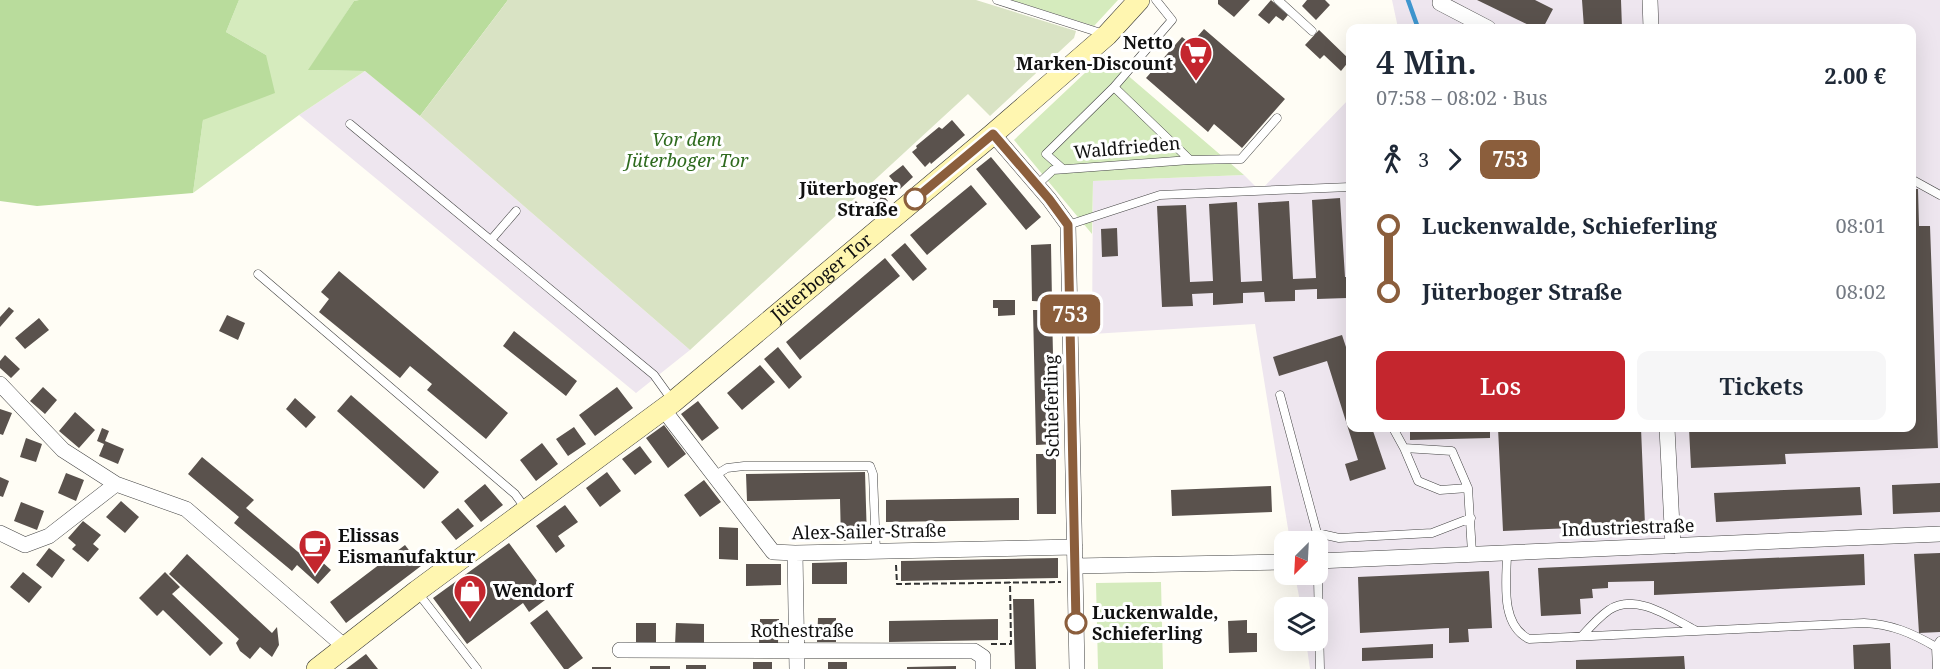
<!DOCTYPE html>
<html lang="de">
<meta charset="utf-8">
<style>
body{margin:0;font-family:"Noto Serif",serif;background:#f6f6f7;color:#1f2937;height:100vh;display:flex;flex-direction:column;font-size:22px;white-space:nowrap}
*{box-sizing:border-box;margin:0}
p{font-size:20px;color:#747a83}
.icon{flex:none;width:33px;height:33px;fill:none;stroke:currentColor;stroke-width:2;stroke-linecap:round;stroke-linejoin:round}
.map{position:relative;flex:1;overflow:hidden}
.drawer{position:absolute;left:1346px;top:24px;width:570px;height:408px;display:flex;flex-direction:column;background:#fff;border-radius:12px;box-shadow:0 6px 24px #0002}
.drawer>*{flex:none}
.badge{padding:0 12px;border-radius:9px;font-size:21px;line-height:39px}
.needle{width:39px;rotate:204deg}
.tools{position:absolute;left:1274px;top:531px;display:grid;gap:12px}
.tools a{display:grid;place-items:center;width:54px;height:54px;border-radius:12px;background:#fff;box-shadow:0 6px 24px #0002;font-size:30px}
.map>.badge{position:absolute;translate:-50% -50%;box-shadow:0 0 0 3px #fff}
.legs{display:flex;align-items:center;gap:9px;height:66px;padding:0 30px;font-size:20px}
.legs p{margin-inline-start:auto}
.headline{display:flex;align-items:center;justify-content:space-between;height:102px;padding:0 30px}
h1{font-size:33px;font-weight:600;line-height:45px}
.action{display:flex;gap:12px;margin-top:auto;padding:12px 30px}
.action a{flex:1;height:69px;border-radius:12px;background:#c4262e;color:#fff;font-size:24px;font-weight:600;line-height:69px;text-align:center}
.action a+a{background:#f6f6f7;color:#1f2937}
ul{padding:0 30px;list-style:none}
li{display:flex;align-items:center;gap:21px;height:66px;font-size:22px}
li i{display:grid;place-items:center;width:9px;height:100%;margin:0 8px;background:currentColor}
li i::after{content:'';width:15px;height:15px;margin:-8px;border:4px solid;border-radius:50%;background:#fff}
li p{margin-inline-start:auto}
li:first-child i{background:linear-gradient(#0000 50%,currentColor 0)}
li:last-child i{background:linear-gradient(currentColor 50%,#0000 0)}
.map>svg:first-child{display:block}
.industrial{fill:#eee6ef}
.green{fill:#d5ebbd}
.forest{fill:#b9dc9c}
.cemetery{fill:#d9e3c4}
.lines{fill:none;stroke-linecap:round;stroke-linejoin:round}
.stream{stroke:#3f96cf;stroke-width:4.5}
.building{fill:#5a524d}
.lane-casing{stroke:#444;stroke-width:9}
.street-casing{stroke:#444;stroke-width:16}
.secondary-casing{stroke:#333;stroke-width:22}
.path{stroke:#333;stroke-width:2;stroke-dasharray:6 3;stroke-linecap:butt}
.lane{stroke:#fff;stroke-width:8}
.street{stroke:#fff;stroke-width:15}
.secondary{stroke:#fff6b0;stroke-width:21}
.line-1-casing{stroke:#fff;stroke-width:14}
.line-1{stroke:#8b5e3c;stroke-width:9}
.stop-1-dot{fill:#fff;stroke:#8b5e3c;stroke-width:3}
.labels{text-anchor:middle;stroke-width:6;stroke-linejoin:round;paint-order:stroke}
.poi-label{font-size:18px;font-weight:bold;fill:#111;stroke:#fff;text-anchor:start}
.park-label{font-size:18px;font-style:italic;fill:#2f6b1f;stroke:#fff}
.street-label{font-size:18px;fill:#111;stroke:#fff}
.stop-label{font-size:18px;font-weight:bold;fill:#111;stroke:#fff;text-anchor:end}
</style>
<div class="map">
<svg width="1940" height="669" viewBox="0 0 1940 669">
<rect width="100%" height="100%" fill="#fffdf5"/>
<path class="industrial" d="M1392,0h548v669h-630l-4,-28 11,-1v-32l-16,-1 -6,-32 22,-1v-32l-27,-1 -35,-217 -163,10 1,-153 151,-6 16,16 90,-93v330h561v-400h-513z
M365,71l55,45 270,234 -54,43 -337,-278z"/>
<path class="green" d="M239,0h120l-5,1 -45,69 56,1 -66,44 -106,78 10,-73 63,-65 -40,-23z
M1011,0h107l-24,26z
M1104,55l140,120 -151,6 -1,53 -78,-94z
M1161,582l2,87h-65l-2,-86z"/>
<path class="forest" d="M0,0h239l-13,32 40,23 9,38 -72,27 -10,73 -156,13 -37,-5z
M359,0h149l-88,116 -55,-45 -57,-1 46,-69z"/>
<path class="cemetery" d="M508,0h468l100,31 -2,7 -84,78 -22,-22 -278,256 -270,-234z"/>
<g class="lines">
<path class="stream" d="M1408,0l10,28"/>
</g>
<path class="building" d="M1218,0h32l-16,17 -16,-13z
M1271,0l17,15 -5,6 -7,-5 -7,8 -11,-9z
M1307,0h18l5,5 -14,15 -14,-14z
M1477,0h58l18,9 -10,19h-8z
M1582,0h39l1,28h-38z
M1204,29l81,70 -43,49 -28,-24 -6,8 -62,-54 36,-41 9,7z
M1319,30l31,30 -9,11 -17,-16 -4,4 -15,-14z
M952,120l13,15 -34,29 -1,-2 -5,5 -13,-15 5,-4 -1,-2 23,-19 3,2z
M991,157l50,60 -15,13 -50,-61z
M903,165l10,12 -13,12 -11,-13z
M873,184l15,17 -9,8 -15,-17z
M971,185l16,19 -60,51 -17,-20z
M1911,189h7l1,37h11l8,222 -153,6 1,10 -95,4 -2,-40h222z
M1340,198l5,79h5v10h-3v11l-30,1v-10l-22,1v11l-30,1 -1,-10 -21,1v10l-30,2v-12l-21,1 1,12 -31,1 -5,-101 29,-1 4,77 23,-1 -4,-77 28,-2 4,80 21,-1 -4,-78 31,-2 4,78 23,-1 -4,-78z
M856,201l7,8 -7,6 -7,-8z
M1117,228l1,28 -16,1 -1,-28z
M905,243l22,26 -14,12 -22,-26z
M1051,244l1,58 -20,-1 -1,-56z
M885,258l15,18 -100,84 -14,-18z
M339,271l169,142 -22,26 -59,-49 5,-6 -22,-18 -10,12 -81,-66 10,-13 -8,-7z
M993,300h22v15l-17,1v-8h-5z
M9,307l5,4 -14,16v-10z
M1033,310h19l3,134 -19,1z
M227,315l18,8 -7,17 -19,-9z
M39,318l10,12 -24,19 -10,-11z
M514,331l63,50 -11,15 -63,-50z
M1342,335l8,24v69h22l14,41 -36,12 -5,-17 13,-4 -31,-99 -48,15 -6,-19z
M778,347l24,30 -13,12 -25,-30z
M5,355l15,14 -9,9 -11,-10v-7z
M760,365l15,17 -33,28 -15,-17z
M43,387l14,13 -12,14 -15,-13z
M617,387l16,21 -38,28 -16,-21z
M351,395l88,77 -15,17 -87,-78z
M295,398l21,19 -10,11 -20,-19z
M698,401l21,27 -17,13 -21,-27z
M0,409l12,4 -9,22 -3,-1z
M75,412l20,18 -16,18 -20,-17z
M664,425l22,29 -18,14 -22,-30z
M574,427l12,17 -18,12 -12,-17z
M102,428l7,3 -4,10 19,8 -6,15 -19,-8 5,-12 -7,-3z
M1410,428h80v10l-80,2z
M1498,428h143l4,97 -142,6z
M26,438l16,6 -6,18 -16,-5z
M542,443l16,21 -22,17 -16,-21z
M640,446l12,16 -17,13 -13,-16z
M1036,454h20v60h-19z
M202,457l52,43 -8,8 58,49 6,-6 21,19 -13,14 -21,-19 -5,6 -58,-48 5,-6 -51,-43z
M607,472l14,19 -21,16 -14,-19z
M865,472l2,68 -26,1 -1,-42 -93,2 -1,-27z
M66,473l18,7 -8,21 -18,-8z
M0,477l9,4 -6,16 -3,-1z
M704,480l17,22 -21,15 -16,-22z
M1940,483v29l-47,2 -1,-29z
M485,484l18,21 -22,17 -17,-21z
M1271,486l1,26 -100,4 -1,-26z
M1860,487l2,28 -146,7 -2,-29z
M1019,498v22l-133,2v-22z
M121,501l18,16 -14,16 -19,-16z
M21,502l23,9 -7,19 -23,-9z
M565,505l13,17 -20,14 7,10 -9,7 -20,-27z
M458,508l16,18 -18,14 -15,-18z
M83,521l18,14 -8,9 6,5 -11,13 -16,-13 4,-4 -8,-7z
M719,527l19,1v32l-19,-1z
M509,543l40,54 -20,15 -6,-9 -56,41 -34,-46z
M405,545l16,21 -75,57 -16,-21z
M49,548l16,12 -13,18 -16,-13z
M1940,553v79l-21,1 -5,-79z
M187,554l85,79 5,-6 2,18 -7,12 -12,-10 -10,12 -10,-8 -4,-8 3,-4 -70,-65z
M1864,554l1,31 -211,10v-14l-46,1v6l-16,1 1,9 -13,1 1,15 -40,2 -3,-48z
M1058,558v20l-157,3v-20z
M847,562v22h-35v-21z
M746,564h35v21l-35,1z
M1489,571l3,57 -24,1 1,13 -20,1v-15l-89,5 -2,-56z
M23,572l19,15 -13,16 -19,-16z
M165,572l15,15 -8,7 51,49 -13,13 -47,-46 -6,6 -18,-18z
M1013,599h21l2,70h-21z
M547,610l36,48 -15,11h-4l-34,-46z
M818,618h18v24h-19z
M760,619h19l-1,24h-19z
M998,619v21l-109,2v-21z
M1247,620v13h10v19l-28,1 -1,-32z
M636,623h20v21h-20z
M676,623l28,1v21h-29z
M1890,643l1,26h-37l-1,-24z
M1433,644v14l-71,3v-13z
M366,654l12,15h-32z
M1684,656l1,13h-109v-9z
M753,662h19v7h-19z
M828,662h19v7h-19z
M686,665h20v4h-20z
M650,666h20v3h-20z
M956,666v3h-49v-2z
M592,667h19v2h-19z"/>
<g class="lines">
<g class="lane-casing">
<path id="lane" d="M997,0l107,34
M1278,0l34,31
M350,124l304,251 18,25
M1190,160l51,-1 36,-41
M1063,169l-17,-15 68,-67
M1911,179l29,16
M1037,185l16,-15 137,-10 -76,-73 58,-67 -16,-20
M1068,225l92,-30 190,-8
M491,240l25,-29
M258,274l257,220 11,15
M1280,395l37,138
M1393,428l11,20 48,3 16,37 4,65
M1404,448l14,33 22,9 28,-2
M714,476l13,-8 17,-2h126l3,8 3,77
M1507,552c0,27 -8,72 22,87l335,-16c27,1 48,10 72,24
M418,593l59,76
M1582,636c8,-9 17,-19 27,-26 27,-18 62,8 86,20
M1320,669l-3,-136 22,5 93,-5 39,-15
M1937,669l-1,-22 4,-6"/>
</g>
<g class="street-casing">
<path id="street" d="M1650,0l1,28
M1440,3l48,25
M993,134l56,65 19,26 9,444
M0,384l63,66 53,34 70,25 159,138
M663,409l110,143 22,1 280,-6
M1667,428l6,118
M0,533l25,12 24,-9 67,-52
M795,553l2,116
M1317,561l623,-27
M1075,566l209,-4
M620,650l354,1 9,6v12"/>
</g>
<g class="secondary-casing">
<g id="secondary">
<path id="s1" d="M317,669l100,-78 256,-189 320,-268 114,-99 32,-35"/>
</g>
</g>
<path class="path" d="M896,565l1,19 164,-2
M991,644h20l-1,-62"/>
<use href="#lane" class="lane"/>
<use href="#street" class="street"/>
<use href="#secondary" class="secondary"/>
</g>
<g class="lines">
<g class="line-1-casing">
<path id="line-1" d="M915,199l78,-65 56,65 19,26 8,398"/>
</g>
<use href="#line-1" class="line-1"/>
</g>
<defs>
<g id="supermarket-pin" transform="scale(1.725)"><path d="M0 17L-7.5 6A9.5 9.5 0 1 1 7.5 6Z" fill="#c4262e" stroke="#fff"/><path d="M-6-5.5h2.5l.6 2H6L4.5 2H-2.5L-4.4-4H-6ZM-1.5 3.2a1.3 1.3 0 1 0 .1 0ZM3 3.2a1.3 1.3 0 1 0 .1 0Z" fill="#fff"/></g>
<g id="cafe-pin" transform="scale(1.725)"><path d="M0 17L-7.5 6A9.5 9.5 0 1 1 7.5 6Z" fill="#c4262e" stroke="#fff"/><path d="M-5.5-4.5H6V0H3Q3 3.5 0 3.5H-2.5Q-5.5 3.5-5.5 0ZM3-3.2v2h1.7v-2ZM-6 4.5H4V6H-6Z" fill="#fff"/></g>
<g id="shop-pin" transform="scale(1.725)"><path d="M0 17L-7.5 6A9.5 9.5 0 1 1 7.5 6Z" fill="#c4262e" stroke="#fff"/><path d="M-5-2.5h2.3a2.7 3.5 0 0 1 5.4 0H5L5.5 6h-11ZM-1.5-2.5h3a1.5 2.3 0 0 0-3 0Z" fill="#fff"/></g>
</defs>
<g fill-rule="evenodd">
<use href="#supermarket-pin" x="1196" y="53"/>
<use href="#cafe-pin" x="315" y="546"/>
<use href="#shop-pin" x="470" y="591"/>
</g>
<g class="stop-1-dot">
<circle cx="915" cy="199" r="10"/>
<circle cx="1076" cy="623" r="10"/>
</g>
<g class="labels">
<g class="poi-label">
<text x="1173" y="49" text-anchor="end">Netto<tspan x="1173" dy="21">Marken-Discount</tspan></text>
<text x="338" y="542">Elissas<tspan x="338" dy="21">Eismanufaktur</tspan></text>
<text x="493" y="597">Wendorf</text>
</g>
<g class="park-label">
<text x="687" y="146">Vor dem<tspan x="687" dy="21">Jüterboger Tor</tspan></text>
</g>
<g class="street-label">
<text transform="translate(1127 148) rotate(-5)" y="6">Waldfrieden</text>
<text dy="6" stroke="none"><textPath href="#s1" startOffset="639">Jüterboger Tor</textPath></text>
<text transform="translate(1052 406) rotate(-91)" y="6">Schieferling</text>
<text transform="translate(1628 528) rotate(-2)" y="6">Industriestraße</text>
<text transform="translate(869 532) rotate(-1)" y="6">Alex-Sailer-Straße</text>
<text x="802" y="637">Rothestraße</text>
</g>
<g class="stop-label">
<text x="898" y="195">Jüterboger<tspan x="898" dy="21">Straße</tspan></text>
<text x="1092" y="619" text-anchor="start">Luckenwalde,<tspan x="1092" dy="21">Schieferling</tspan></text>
</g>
</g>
</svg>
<div class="tools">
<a><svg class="needle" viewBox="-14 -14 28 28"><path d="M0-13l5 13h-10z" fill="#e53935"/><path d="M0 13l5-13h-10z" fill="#747a83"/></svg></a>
<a><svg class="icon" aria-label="layers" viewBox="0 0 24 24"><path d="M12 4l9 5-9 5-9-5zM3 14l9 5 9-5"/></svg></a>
</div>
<b class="badge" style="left:1070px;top:314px;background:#8b5e3c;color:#fff">753</b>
<section class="drawer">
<div class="headline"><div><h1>4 Min.</h1><p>07:58 – 08:02 · Bus</p></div><b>2.00 €</b></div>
<div class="legs"><svg class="icon" aria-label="walk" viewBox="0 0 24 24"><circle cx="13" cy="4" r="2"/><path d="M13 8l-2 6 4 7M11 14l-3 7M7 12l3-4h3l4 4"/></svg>3<svg class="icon" aria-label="forward" viewBox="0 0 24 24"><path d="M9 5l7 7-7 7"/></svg><b class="badge" style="background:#8b5e3c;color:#fff">753</b></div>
<ul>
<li><i style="color:#8b5e3c"></i><b>Luckenwalde, Schieferling</b><p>08:01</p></li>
<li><i style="color:#8b5e3c"></i><b>Jüterboger Straße</b><p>08:02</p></li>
</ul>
<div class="action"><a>Los</a><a>Tickets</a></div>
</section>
</div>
